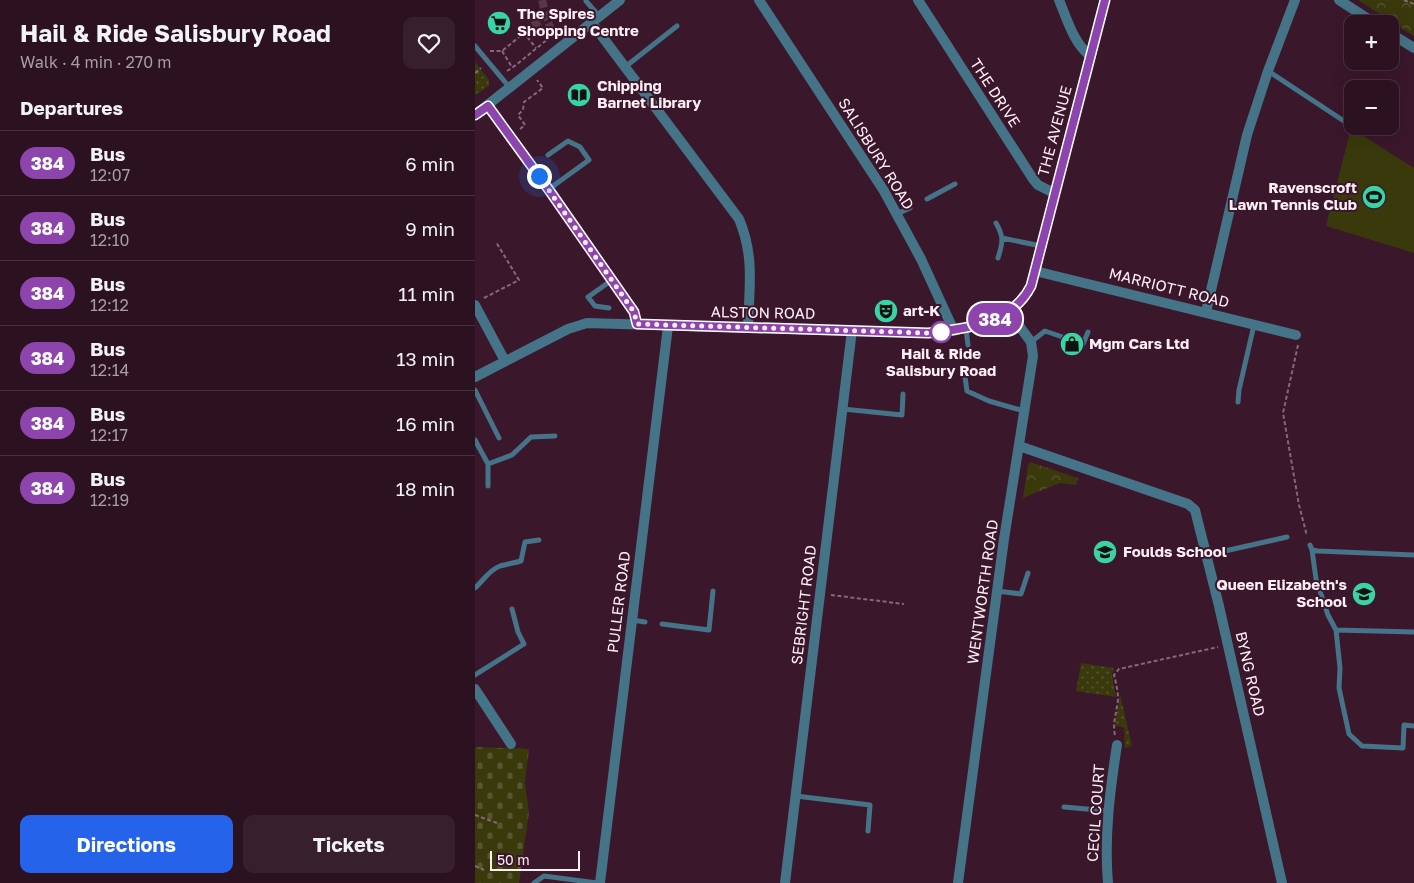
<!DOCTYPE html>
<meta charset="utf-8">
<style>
body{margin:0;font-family:"Golos Text",sans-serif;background:#381f2d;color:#f1f3f6;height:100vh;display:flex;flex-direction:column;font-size:19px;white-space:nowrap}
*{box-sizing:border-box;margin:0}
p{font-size:16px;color:#a69da5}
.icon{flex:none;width:28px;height:28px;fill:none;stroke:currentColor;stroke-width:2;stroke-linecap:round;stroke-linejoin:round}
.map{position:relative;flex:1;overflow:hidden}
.sheet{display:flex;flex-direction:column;background:#2c1120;width:475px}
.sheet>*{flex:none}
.badge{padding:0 10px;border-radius:16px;font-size:18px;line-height:32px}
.tools{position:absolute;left:869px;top:15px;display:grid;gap:10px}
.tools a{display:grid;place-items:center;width:55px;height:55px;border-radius:10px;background:#2c1120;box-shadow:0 5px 20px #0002,0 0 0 1px #48313e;font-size:25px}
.scale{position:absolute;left:15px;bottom:12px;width:90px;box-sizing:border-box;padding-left:5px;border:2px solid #feeff5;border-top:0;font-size:14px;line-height:18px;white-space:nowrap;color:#feeff5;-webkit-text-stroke:4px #3b172b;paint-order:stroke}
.you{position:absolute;width:25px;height:25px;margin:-12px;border:4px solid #fff;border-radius:50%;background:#1a73e8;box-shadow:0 0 0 8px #1a73e833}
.map>.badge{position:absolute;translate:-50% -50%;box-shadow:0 0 0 2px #fff}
h2{padding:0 20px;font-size:19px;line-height:45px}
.round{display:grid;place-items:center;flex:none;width:52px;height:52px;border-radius:10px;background:#381f2d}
.summary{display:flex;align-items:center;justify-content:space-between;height:85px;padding:0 20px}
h1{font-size:24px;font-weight:700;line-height:38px}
.button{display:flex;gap:10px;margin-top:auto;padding:10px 20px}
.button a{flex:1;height:58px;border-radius:10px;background:#2563eb;color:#fff;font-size:20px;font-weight:700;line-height:58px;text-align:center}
.button a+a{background:#381f2d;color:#f1f3f6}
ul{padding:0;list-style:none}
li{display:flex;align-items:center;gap:15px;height:65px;padding:0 20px;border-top:1px solid #48313e}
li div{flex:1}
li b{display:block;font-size:19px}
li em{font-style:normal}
li .badge{min-width:55px;font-weight:700;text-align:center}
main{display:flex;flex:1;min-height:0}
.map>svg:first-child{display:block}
.grass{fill:url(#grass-dots)}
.cemetery{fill:url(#cemetery-stones)}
.park{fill:url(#park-crowns)}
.pitch{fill:#3a390c}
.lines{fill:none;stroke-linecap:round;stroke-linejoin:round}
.pedestrian-tunnel{stroke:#583749;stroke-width:8;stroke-dasharray:8 4;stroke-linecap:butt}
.path{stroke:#856978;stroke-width:2;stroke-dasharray:4 2.5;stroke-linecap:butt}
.service{stroke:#457388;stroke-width:5}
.minor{stroke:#457388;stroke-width:10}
.line-casing{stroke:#fff;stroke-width:11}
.line{stroke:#8e44ad;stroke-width:8}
.walk{stroke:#feeff5;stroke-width:5;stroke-dasharray:0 9}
.stop-dot{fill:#fff;stroke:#8e44ad;stroke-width:2.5}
.labels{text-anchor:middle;stroke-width:4;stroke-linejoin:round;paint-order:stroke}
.poi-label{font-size:15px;font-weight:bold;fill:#feeff5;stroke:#3b172b;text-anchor:start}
.street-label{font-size:15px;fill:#feeff5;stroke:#3b172b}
.stop-label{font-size:15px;font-weight:bold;fill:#feeff5;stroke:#3b172b}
</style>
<main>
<section class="sheet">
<div class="summary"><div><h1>Hail &amp; Ride Salisbury Road</h1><p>Walk · 4 min · 270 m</p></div><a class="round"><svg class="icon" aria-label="heart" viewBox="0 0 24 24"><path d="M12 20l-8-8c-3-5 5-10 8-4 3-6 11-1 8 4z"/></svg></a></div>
<h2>Departures</h2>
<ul>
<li><span class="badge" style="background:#8e44ad;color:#fff">384</span><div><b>Bus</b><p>12:07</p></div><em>6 min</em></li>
<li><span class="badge" style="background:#8e44ad;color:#fff">384</span><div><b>Bus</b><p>12:10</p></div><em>9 min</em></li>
<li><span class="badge" style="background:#8e44ad;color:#fff">384</span><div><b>Bus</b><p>12:12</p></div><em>11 min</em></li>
<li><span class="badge" style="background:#8e44ad;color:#fff">384</span><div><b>Bus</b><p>12:14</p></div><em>13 min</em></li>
<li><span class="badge" style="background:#8e44ad;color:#fff">384</span><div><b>Bus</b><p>12:17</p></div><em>16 min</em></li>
<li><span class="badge" style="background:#8e44ad;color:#fff">384</span><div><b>Bus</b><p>12:19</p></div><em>18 min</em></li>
</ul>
<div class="button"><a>Directions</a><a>Tickets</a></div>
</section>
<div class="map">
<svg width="939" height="883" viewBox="0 0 939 883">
<defs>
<pattern id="grass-dots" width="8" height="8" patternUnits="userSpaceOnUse" patternTransform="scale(1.25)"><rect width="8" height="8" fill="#3a390c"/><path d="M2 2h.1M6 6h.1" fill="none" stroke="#585630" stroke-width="1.8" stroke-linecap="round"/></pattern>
<pattern id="cemetery-stones" width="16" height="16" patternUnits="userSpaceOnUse" patternTransform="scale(1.25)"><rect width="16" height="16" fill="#3a390c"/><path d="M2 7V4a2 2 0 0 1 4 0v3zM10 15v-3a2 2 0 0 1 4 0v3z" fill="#585630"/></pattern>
<pattern id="park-crowns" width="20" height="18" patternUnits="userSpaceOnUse" patternTransform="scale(1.25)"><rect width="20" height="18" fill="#3a390c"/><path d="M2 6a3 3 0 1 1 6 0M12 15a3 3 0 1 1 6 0" fill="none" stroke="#585630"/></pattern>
</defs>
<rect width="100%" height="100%" fill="#3b172b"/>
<path class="grass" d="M0,62l14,18v6l-14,9z
M606,663l33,5 -2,8 4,21 -40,-6z
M645,694l12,52 -7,2 -1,-21 -9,-1z"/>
<path class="cemetery" d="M0,747l54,2 -4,33 4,30 -10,71h-44z"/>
<path class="park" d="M883,0h56v36z
M555,462l48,16 -2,7 -16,-2 -37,15 5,-33z"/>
<path class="pitch" d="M876,128l63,40v85l-88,-27z"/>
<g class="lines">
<path class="pedestrian-tunnel" d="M67,0l5,21 6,11
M58,26l14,-11"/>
<path class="path" d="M929,0l10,4
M49,33l9,-7
M15,51h12l22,-18 12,15
M27,51l10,16
M32,71l9,-6 38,-31
M0,73l6,-5
M45,129l5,-4 -7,-10 5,-5 1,-8 19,-14 -6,-8
M9,298l35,-18 -23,-38
M823,345l-15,68 16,92 8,31
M356,595l73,9
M640,735c-3,-12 2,-23 3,-36 0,-8 -2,-16 -4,-24l5,-6 99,-22
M0,815l22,8
M0,866l9,4"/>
<path class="service" d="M111,1l13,15
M0,46l35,42
M150,67l52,-41
M793,71l85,56
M73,155l20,-14 12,6 9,13 -40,29
M452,199l28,-15
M422,214l13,-6
M521,223c8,14 7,19 2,35
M527,238l39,8
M134,308l-14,-2 -7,-9 24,-17
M491,329l2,16
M556,342l14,-11 38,13 5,-12
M490,377l2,14 22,10 35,10
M0,390l24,48
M763,402l1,-12 15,-65
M368,409l59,6 1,-21
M0,440l13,24v22
M13,464l24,-9 19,-18 24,-1
M835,545l2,5 6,1 96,4
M837,550l4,29 12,36 8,15 4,38 -1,20 10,46 13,12 41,2 1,-23 10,1
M732,555l80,-18
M0,588c9,-8 14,-18 25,-22 7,-2 14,-3 21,-5l4,-19 14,-2
M522,591l24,3 7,-21
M157,620l13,2
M187,624l47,6 4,-39
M861,630l78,2
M0,675l49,-31 -6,-12 -6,-23
M321,796l74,9 -2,26
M589,807l45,4
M59,883l10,-7 53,7"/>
<path class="minor" d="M284,0l125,191 37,68 33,72
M443,0l115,179 5,6 16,8
M584,0c8,19 14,42 31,56
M864,0l37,24
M117,23l147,196c16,38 10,69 9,109
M915,33l24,15
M13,106l61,83 85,123 2,12
M0,115l145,-115
M560,271l261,64
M0,305l30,56
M731,312l41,-177 21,-64 27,-71
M0,377l93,-48 19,-6 341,10c37,-3 84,-9 103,-47l74,-286
M544,446l169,58 7,6 24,96 63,277
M0,689l36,55
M125,883l68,-557
M310,883l67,-553
M483,883l46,-344 29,-183 -2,-14 -22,-30
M633,883c-4,-46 2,-93 9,-138"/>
</g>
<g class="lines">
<g class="line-casing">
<path id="line" d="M0,115l13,-9 61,84 85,122 3,12 291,9c37,-4 84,-9 103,-47l74,-286"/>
</g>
<use href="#line" class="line"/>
<path class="walk" d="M64,176l95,136 3,12 291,9 13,-1"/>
</g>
<defs>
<g id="supermarket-disc" transform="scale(1.25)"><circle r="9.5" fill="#38d4a6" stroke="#3b172b"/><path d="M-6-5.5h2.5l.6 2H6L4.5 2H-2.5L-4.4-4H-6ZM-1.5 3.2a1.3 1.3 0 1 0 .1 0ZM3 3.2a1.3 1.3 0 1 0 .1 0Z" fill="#111"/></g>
<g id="library-disc" transform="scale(1.25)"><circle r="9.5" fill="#38d4a6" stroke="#3b172b"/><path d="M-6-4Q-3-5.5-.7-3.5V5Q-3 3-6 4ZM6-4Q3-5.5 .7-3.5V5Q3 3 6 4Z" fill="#111"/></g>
<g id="stadium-disc" transform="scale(1.25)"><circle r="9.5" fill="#38d4a6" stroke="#3b172b"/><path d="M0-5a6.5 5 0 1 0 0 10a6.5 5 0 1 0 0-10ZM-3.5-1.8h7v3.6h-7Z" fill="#111"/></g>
<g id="theatre-disc" transform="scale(1.25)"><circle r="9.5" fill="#38d4a6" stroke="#3b172b"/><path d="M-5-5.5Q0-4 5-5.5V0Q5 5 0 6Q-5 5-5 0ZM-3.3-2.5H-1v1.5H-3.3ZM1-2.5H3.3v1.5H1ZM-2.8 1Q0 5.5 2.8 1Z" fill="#111"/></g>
<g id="shop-disc" transform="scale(1.25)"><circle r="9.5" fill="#38d4a6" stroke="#3b172b"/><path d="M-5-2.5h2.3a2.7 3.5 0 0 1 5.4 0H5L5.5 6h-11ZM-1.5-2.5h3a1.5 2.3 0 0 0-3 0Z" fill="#111"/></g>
<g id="school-disc" transform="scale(1.25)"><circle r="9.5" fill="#38d4a6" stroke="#3b172b"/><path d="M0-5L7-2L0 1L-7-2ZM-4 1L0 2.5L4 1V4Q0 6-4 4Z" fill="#111"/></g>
</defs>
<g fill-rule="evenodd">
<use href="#supermarket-disc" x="24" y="23"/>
<use href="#library-disc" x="104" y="95"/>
<use href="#stadium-disc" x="899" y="197"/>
<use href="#theatre-disc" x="411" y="311"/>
<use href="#shop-disc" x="597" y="344"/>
<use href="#school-disc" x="630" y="552"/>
<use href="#school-disc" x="889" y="594"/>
</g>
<circle class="stop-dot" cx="466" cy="332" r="10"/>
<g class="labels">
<g class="poi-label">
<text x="42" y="19">The Spires<tspan x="42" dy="17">Shopping Centre</tspan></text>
<text x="122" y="91">Chipping<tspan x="122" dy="17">Barnet Library</tspan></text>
<text x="882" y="193" text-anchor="end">Ravenscroft<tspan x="882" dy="17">Lawn Tennis Club</tspan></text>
<text x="428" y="316">art-K</text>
<text x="614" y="349">Mgm Cars Ltd</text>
<text x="648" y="557">Foulds School</text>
<text x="872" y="590" text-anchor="end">Queen Elizabeth's<tspan x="872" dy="17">School</tspan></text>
</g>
<g class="street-label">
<text transform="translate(520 93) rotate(57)" y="5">THE DRIVE</text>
<text transform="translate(580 131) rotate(-75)" y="5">THE AVENUE</text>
<text transform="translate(401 154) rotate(58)" y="5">SALISBURY ROAD</text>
<text transform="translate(694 288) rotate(14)" y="5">MARRIOTT ROAD</text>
<text transform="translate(288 313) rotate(1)" y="5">ALSTON ROAD</text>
<text transform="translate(508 592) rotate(-82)" y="5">WENTWORTH ROAD</text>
<text transform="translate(144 602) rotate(-83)" y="5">PULLER ROAD</text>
<text transform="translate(329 605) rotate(-83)" y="5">SEBRIGHT ROAD</text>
<text transform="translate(775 674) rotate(77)" y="5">BYNG ROAD</text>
<text transform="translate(621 813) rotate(-86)" y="5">CECIL COURT</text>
</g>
<g class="stop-label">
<text x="466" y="359">Hail &amp; Ride<tspan x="466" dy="17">Salisbury Road</tspan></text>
</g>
</g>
</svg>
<div class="tools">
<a>+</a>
<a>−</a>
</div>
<div class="scale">50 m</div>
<div class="you" style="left:64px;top:176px"></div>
<b class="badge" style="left:520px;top:319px;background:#8e44ad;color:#fff">384</b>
</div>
</main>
